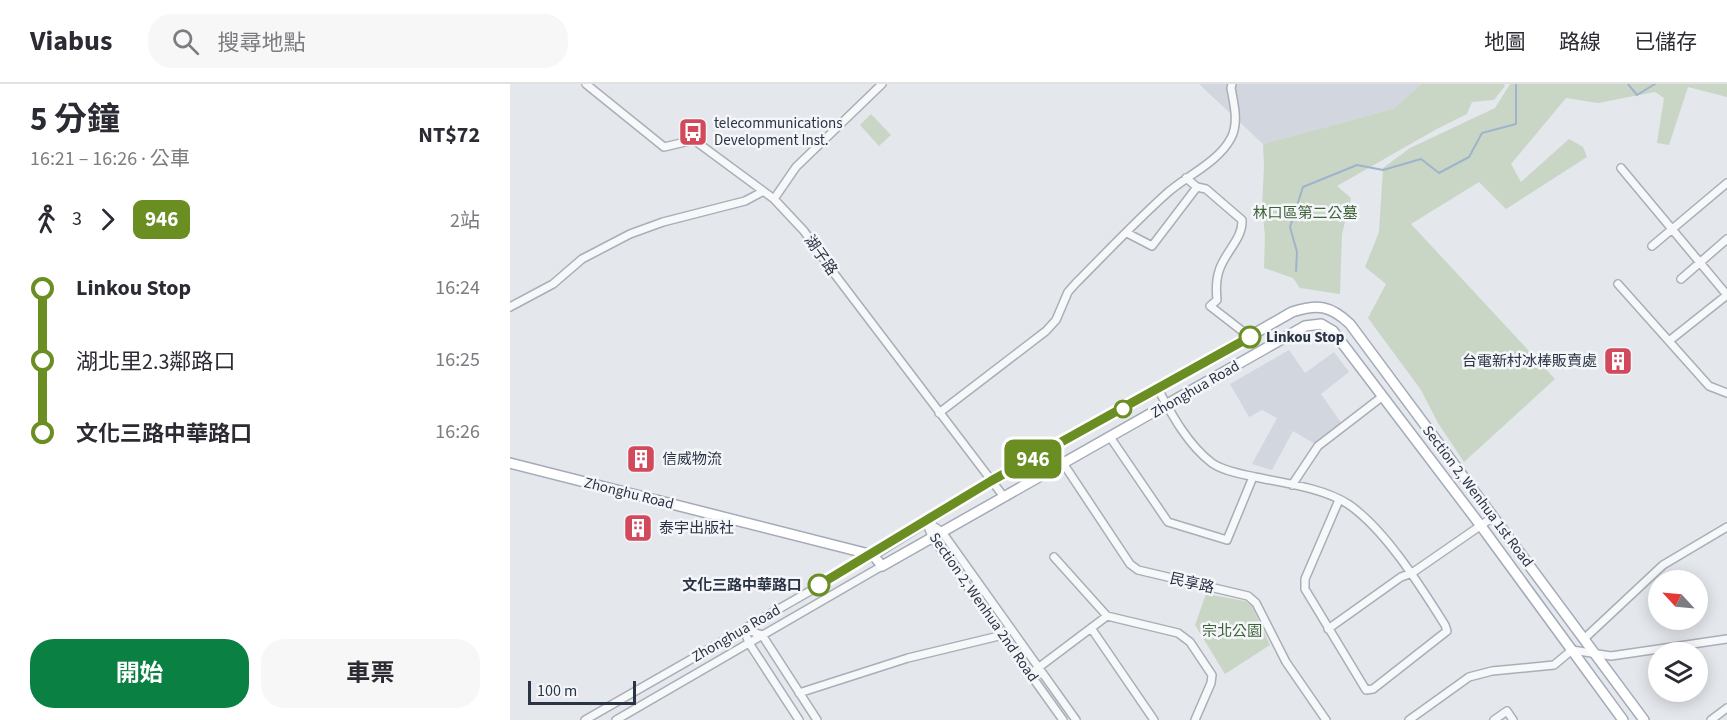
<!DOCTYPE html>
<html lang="zh-TW">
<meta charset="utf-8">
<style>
body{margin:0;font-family:"Source Sans 3","Noto Sans TC",sans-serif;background:#f7f7f7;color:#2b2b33;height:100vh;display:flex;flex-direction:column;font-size:22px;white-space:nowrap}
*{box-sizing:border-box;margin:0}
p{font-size:20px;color:#7c7c81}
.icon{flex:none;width:33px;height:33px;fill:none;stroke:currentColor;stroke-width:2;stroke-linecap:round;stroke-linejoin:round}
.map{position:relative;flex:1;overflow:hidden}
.sheet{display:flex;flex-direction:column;background:#fff;width:510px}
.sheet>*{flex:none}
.badge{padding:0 12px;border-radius:9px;font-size:21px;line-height:39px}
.needle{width:39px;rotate:296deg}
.fabs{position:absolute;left:1138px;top:486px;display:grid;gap:12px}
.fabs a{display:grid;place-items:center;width:60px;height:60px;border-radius:50%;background:#fff;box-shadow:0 3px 15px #0003;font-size:30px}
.scale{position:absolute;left:18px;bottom:15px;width:108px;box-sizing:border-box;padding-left:6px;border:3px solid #2b3445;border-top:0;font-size:16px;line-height:21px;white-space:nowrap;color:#2b3445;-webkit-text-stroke:4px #f4f6f9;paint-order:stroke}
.map>.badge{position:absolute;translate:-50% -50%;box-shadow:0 0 0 3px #fff}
.legs{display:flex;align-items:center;gap:9px;height:66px;padding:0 30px;font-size:20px}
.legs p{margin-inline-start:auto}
.headline{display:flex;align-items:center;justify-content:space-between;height:102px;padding:0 30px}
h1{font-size:33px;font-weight:700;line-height:45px}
.button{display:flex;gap:12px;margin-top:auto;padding:12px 30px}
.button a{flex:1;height:69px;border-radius:24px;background:#0b8043;color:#fff;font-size:24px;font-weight:700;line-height:69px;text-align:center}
.button a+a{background:#f7f7f7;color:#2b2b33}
ul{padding:0 30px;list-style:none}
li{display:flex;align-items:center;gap:21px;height:72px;font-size:22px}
li i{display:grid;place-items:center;width:9px;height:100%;margin:0 8px;background:currentColor}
li i::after{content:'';width:15px;height:15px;margin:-8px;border:4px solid;border-radius:50%;background:#fff}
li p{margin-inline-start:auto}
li:first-child i{background:linear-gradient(#0000 50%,currentColor 0)}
li:last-child i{background:linear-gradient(currentColor 50%,#0000 0)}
header{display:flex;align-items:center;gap:36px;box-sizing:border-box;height:84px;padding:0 30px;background:#fff;border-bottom:2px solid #e1e1e2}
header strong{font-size:28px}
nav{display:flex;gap:33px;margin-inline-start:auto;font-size:21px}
.search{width:420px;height:54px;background:#f7f7f7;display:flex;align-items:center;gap:15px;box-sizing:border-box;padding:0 21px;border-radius:24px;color:#7c7c81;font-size:22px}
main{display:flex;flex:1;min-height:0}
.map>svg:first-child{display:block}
.built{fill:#d2d6de}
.green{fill:#c9d6c5}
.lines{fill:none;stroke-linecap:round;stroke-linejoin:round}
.stream{stroke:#9fb4cc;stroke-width:2}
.minor-casing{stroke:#a9aeb7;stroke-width:10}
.major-casing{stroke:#a3abb8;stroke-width:12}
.minor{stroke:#f7f8fa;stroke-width:7}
.major{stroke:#fff;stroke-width:9}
.line-1-casing{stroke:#fff;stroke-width:14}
.line-1{stroke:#6b8e23;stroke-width:9}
.stop-1-dot{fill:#fff;stroke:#6b8e23;stroke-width:3}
.labels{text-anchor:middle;stroke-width:5;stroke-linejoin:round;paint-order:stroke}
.poi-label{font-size:15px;fill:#2b3445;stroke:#f4f6f9;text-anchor:start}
.park-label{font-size:15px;fill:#3f6138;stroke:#f4f6f9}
.street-label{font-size:15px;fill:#2b3445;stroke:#f4f6f9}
.stop-label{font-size:15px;font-weight:bold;fill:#2b3445;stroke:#f4f6f9;text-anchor:start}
</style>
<header>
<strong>Viabus</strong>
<div class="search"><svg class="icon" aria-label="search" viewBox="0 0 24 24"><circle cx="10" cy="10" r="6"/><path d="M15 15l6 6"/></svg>搜尋地點</div>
<nav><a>地圖</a><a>路線</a><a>已儲存</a></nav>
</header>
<main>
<section class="sheet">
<div class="headline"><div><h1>5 分鐘</h1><p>16:21 – 16:26 · 公車</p></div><b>NT$72</b></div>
<div class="legs"><svg class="icon" aria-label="walk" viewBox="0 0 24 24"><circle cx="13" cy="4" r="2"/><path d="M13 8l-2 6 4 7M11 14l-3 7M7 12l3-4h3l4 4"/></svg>3<svg class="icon" aria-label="forward" viewBox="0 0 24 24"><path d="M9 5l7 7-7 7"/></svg><b class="badge" style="background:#6b8e23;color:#fff">946</b><p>2站</p></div>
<ul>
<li><i style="color:#6b8e23"></i><b>Linkou Stop</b><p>16:24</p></li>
<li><i style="color:#6b8e23"></i><span>湖北里2.3鄰路口</span><p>16:25</p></li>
<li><i style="color:#6b8e23"></i><b>文化三路中華路口</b><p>16:26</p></li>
</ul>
<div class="button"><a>開始</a><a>車票</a></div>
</section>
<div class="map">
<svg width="1217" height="636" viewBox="0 0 1217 636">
<rect width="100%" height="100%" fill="#e4e7ec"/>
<path class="built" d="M689,0h222l-28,25 -130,35z
M779,266l16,23 29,-21 15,20 -28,22 21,30 -27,20 -22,-13 -21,39 -20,-6 25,-46 -15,-8 -13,7 -19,-33z"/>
<path class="green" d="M911,0h83l1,2 -11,14 -22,2 -5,12 -32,16 -98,56 14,12 -9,36 -2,60 -40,-6 -7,-10 -29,-10 1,-32 -3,-29 2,-40 -1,-23 130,-35z
M1000,0h217v13l-39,-10 -19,58 -12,-2 7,-45 -9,-6 -57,11 -32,-5 -55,66 10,18 48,-43 14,8 4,10 -81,52 -27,-27 -68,42 144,155 -91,83 -26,-39 -17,-33 -53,-72 18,-34 -21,-17 14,-35 4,-64 27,-20 85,-40z
M361,30l20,21 -12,11 -19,-21z
M696,510l39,7 7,5 18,39 -45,29 -30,-49z"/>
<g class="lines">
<path class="stream" d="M1118,0l9,11 18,-11
M786,187l1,-19 -7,-25 13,-40 54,-22 26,5 38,-11 18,14 30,-16 13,-24 34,-9v-40"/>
<g class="minor-casing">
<path id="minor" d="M76,0l78,63 30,-7 80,59 30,32 29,41 171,225
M1111,84l106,127
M687,103l9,2 36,31c1,19 -18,33 -23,51 -3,9 -3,19 -2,29l-7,6 40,31
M264,115l22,-32 86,-83
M617,149l25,13 45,-59 -11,-9
M1142,162l75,-63
M1171,195l46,-40
M1108,200l91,102 18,7
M0,223l43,-23 29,-25 48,-25 33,-12 82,-21 17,-9
M1159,257l58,-46
M648,305c14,26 30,56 54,74 11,8 30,11 43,14 29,6 68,11 93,27 37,25 73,83 97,121l2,6 -74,58 -7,1 -61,-101v-10l34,-79
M429,329l107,-82 10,-11 12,-28 8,-9c29,-29 58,-60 89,-88 19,-18 53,-32 66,-57 8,-15 3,-34 0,-50l1,-4
M600,353l58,85 59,18 26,-63
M543,364l77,116 8,6 110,26 8,7 30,59 40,58
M782,401l26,-39 65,-50
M416,437l16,11 134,188
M416,437l6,16 131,183
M544,473l53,59
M581,544l63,92
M234,545l18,6 55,85
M234,545l5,14 50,77
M818,545l73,-52 11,-4 81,-56
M1075,554l78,-73 64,-38
M520,590l77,-58 71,17 12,9 22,33 -1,8 -16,37
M289,609l109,-35 95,-23
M75,636l288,-165
M106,636l266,-154
M899,636l60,-43 23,-6 62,-6 18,-15 39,6 116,-17
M984,636l13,-9 6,9
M1201,636l16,-12"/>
</g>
<g class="major-casing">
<path id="major" d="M0,379l363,92 9,11 423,-240 16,-2 12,7 148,195 142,194
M363,471l118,-74 167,-92 134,-77c26,-8 38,-7 58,12l294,396"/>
</g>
<use href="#minor" class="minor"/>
<use href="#major" class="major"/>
</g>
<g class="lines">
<g class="line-1-casing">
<path id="line-1" d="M309,501l172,-104 259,-144"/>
</g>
<use href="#line-1" class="line-1"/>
</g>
<defs>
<g id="bus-square" transform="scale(1.5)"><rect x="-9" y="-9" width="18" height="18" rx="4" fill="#d1495b" stroke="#f4f6f9"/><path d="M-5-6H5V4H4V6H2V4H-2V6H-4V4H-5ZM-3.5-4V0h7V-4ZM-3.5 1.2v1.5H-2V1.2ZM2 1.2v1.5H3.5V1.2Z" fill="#fff"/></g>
<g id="building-square" transform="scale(1.5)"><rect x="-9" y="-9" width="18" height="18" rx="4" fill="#d1495b" stroke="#f4f6f9"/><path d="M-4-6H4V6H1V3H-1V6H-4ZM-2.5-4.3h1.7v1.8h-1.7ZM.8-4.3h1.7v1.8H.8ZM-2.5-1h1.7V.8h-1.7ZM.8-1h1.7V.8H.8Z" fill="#fff"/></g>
</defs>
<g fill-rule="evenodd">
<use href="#bus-square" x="183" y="48"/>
<use href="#building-square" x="1108" y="277"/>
<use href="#building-square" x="131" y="375"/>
<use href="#building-square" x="128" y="444"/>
</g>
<g class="stop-1-dot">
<circle cx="740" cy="253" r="10"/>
<circle cx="613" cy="325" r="8"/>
<circle cx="309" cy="501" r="10"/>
</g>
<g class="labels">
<g class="poi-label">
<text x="204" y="44">telecommunications<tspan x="204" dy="17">Development Inst.</tspan></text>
<text x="1087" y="282" text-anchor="end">台電新村冰棒販賣處</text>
<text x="152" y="380">信威物流</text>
<text x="149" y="449">泰宇出版社</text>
</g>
<g class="park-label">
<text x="795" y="134">林口區第二公墓</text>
<text x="722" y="552">宗北公園</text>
</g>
<g class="street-label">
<text transform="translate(311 171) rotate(55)" y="5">湖子路</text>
<text transform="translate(685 305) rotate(-30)" y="5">Zhonghua Road</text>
<text transform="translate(119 409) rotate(14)" y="5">Zhonghu Road</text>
<text transform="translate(968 412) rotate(53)" y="5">Section 2, Wenhua 1st Road</text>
<text transform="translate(682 499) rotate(13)" y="5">民享路</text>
<text transform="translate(474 523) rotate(55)" y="5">Section 2, Wenhua 2nd Road</text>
<text transform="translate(226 549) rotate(-30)" y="5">Zhonghua Road</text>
</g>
<g class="stop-label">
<text x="756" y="258">Linkou Stop</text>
<text x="292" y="506" text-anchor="end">文化三路中華路口</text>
</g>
</g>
</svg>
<div class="fabs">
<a><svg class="needle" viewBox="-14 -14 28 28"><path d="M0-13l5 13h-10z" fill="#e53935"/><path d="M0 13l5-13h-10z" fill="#7c7c81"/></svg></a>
<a><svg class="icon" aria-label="layers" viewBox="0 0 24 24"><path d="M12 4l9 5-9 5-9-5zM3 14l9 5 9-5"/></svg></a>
</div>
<div class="scale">100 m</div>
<b class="badge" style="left:523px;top:375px;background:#6b8e23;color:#fff">946</b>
</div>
</main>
